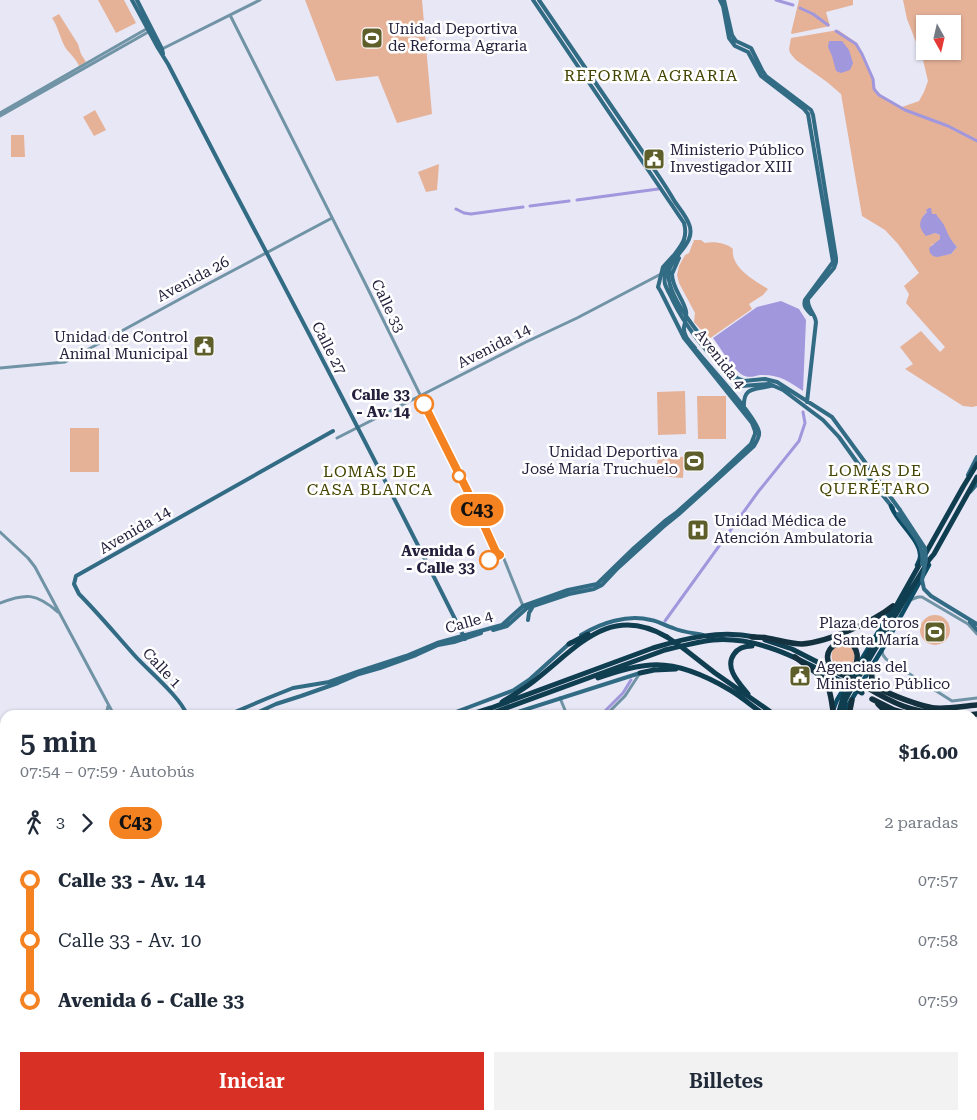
<!DOCTYPE html>
<html lang="es">
<meta charset="utf-8">
<style>
body{margin:0;font-family:"Roboto Serif",serif;background:#f2f2f3;color:#1f2937;height:100vh;display:flex;flex-direction:column;font-size:19px;white-space:nowrap}
*{box-sizing:border-box;margin:0}
p{font-size:16px;color:#747a83}
.icon{flex:none;width:28px;height:28px;fill:none;stroke:currentColor;stroke-width:2;stroke-linecap:round;stroke-linejoin:round}
.map{position:relative;flex:1;overflow:hidden}
.side{position:absolute;left:0px;top:710px;width:978px;height:410px;display:flex;flex-direction:column;background:#fff;border-radius:15px 15px 0 0;box-shadow:0 1px 4px #0004}
.side>*{flex:none}
.badge{padding:0 10px;border-radius:16px;font-size:18px;line-height:32px}
.needle{width:32px;rotate:172deg}
.fabs{position:absolute;left:916px;top:15px;display:grid;gap:10px}
.fabs a{display:grid;place-items:center;width:45px;height:45px;border-radius:0px;background:#fff;box-shadow:0 1px 4px #0004;font-size:25px}
.map>.badge{position:absolute;translate:-50% -50%;box-shadow:0 0 0 2px #fff}
.legs{display:flex;align-items:center;gap:8px;height:55px;padding:0 20px;font-size:16px}
.legs p{margin-inline-start:auto}
.summary{display:flex;align-items:center;justify-content:space-between;height:85px;padding:0 20px}
h1{font-size:28px;font-weight:600;line-height:38px}
.primary-button{display:flex;gap:10px;margin-top:auto;padding:10px 20px}
.primary-button a{flex:1;height:58px;border-radius:0px;background:#d93025;color:#fff;font-size:20px;font-weight:600;line-height:58px;text-align:center}
.primary-button a+a{background:#f2f2f3;color:#1f2937}
ul{padding:0 20px;list-style:none}
li{display:flex;align-items:center;gap:18px;height:60px;font-size:19px}
li i{display:grid;place-items:center;width:8px;height:100%;margin:0 6px;background:currentColor}
li i::after{content:'';width:12px;height:12px;margin:-6px;border:4px solid;border-radius:50%;background:#fff}
li p{margin-inline-start:auto}
li:first-child i{background:linear-gradient(#0000 50%,currentColor 0)}
li:last-child i{background:linear-gradient(currentColor 50%,#0000 0)}
.map>svg:first-child{display:block}
.green{fill:#e5b298;fill-rule:evenodd}
.water{fill:#a097dd}
.lines{fill:none;stroke-linecap:round;stroke-linejoin:round}
.canal{stroke:#a097dd;stroke-width:3}
.tertiary{stroke:#7094a5;stroke-width:3}
.secondary{stroke:#326b84;stroke-width:4}
.primary{stroke:#0d4c64;stroke-width:4.5}
.trunk{stroke:#103e51;stroke-width:5}
.motorway{stroke:#13313e;stroke-width:5.5}
.secondary-bridge{stroke:#326b84;stroke-width:4}
.trunk-bridge{stroke:#103e51;stroke-width:5}
.motorway-bridge{stroke:#13313e;stroke-width:5.5}
.line-1-casing{stroke:#fff;stroke-width:11}
.line-1{stroke:#f58220;stroke-width:8}
.stop-1-dot{fill:#fff;stroke:#f58220;stroke-width:2.5}
.labels{text-anchor:middle;stroke-width:5;stroke-linejoin:round;paint-order:stroke}
.poi-label{font-size:15px;fill:#25213d;stroke:#fff;text-anchor:start}
.street-label{font-size:15px;fill:#25213d;stroke:#fff}
.stop-label{font-size:15px;font-weight:bold;fill:#25213d;stroke:#fff;text-anchor:end}
.neighbourhood-label{font-size:16px;letter-spacing:1px;fill:#454503;stroke:#fff}
</style>
<div class="map">
<svg width="977" height="1120" viewBox="0 0 977 1120">
<rect width="100%" height="100%" fill="#e8e7f6"/>
<path class="green" d="M98,0h26l12,23 -20,10z
M305,0h117l10,114 -35,9 -19,-47 -42,5z
M799,0h54v5l-27,7 4,14 -38,8 -1,-1z
M903,0h74v406l-5,1 -9,-1 -58,-37 8,-5 -13,-17 21,-16 19,21 5,-5 -39,-44 3,-9 -5,-8 15,-13 -21,-29 -13,-14 -23,-14 -21,-122 -14,-12 -31,-22 -6,-7 -1,-4 2,-11 47,-8 19,13 8,16 11,31 8,8 18,9 17,-6 5,-9 4,-11 -5,-21 -16,-41zM925,24h27v27h-27zM927,212c21,7 16,24 30,35l-6,7 -5,1 -15,-10 6,-2 3,-4v-4l-5,-2 -5,1 -7,-18z
M59,14l19,30 3,10 5,8 -7,4c-3,-7 -7,-10 -12,-16 -7,-10 -8,-22 -15,-32z
M95,110l11,20 -12,6 -11,-19z
M11,135h13l1,22h-14z
M439,164l-2,26 -11,2 -8,-20z
M694,240h7l4,3c9,-2 22,0 28,6 -3,18 22,32 35,40l-5,6 -14,9 3,5 -43,30 -15,-17 1,-9 -16,-30 -2,-8 2,-9 6,-11 4,-2z
M685,391l1,43 -28,1 -1,-43z
M697,396h29v43h-28z
M70,428h29v44h-29z
M658,455l26,2 -1,21 -27,-2z
M920 630a15 15 0 1 1 30 0a15 15 0 1 1-30 0Z
M842,644c19,4 13,15 6,28 -11,-6 -20,-9 -15,-23z"/>
<path class="water" d="M829,41h13l7,9 4,13 -3,7 -9,3 -5,-2 -4,-15 -4,-9z
M929,208h2l1,6h4c2,4 6,7 8,11 5,11 5,13 13,22l-6,7 -14,3 -4,-1 -3,-3 -1,-5 11,-9v-4l-5,-2 -9,3c-8,-8 -8,-16 1,-24l-1,-2z
M781,301l18,8 7,11 -3,71c-14,-10 -25,-17 -43,-16 -5,1 -10,3 -15,1 -10,-3 -25,-29 -32,-38l44,-31z"/>
<g class="lines">
<path class="canal" d="M776,0l17,5
M800,8l13,6 15,11
M836,31l20,13 6,10 11,25 1,10 5,6 26,15 43,16 29,15
M577,200l81,-11
M530,206l39,-5
M456,209l8,4 7,1 52,-7
M665,621l93,-129 41,-51 6,-18 -2,-11
M601,715l22,-22 8,-13
M0,929l5,-2"/>
<path class="tertiary" d="M230,15l134,266 114,231 18,40 8,7 19,47
M160,50l100,-50
M0,113l148,-85
M0,116l150,-85
M0,368l65,-6 137,-75 130,-69
M337,438l189,-96 51,-24 84,-44
M0,532l28,26 7,9 79,148
M910,600l8,-3h4l46,27 9,10
M0,603c26,-10 36,-10 58,9
M882,650l1,5 3,4 66,42 25,-3
M560,698l7,17
M106,715l2,-9
M606,715l19,-19 15,-23
M0,762l5,-2
M0,960l5,-2
M0,1085l5,-2
M312,1115h3
M319,1115l3,5
M628,1115l2,5
M743,1115l3,5
M880,1115l3,5
M530,1120l5,-5
M680,1120l3,-5"/>
<path class="secondary" d="M132,0l26,48 10,16c19,36 37,72 56,108 82,155 163,310 241,467
M137,0l25,49 1,5
M533,0l151,223c6,22 -11,27 -17,45 -2,5 -3,11 -2,16 2,6 6,12 8,17 14,29 36,52 56,76l7,6 6,3 26,-2 6,2 9,4 40,30 16,17 25,35 29,36
M539,0c34,50 69,101 103,151 11,17 23,33 33,51 5,7 11,14 14,22 8,19 -17,31 -20,47 -6,27 50,87 68,107l7,3 21,-2 12,3 55,35 68,93
M720,0l3,6 6,32 6,8 13,6 13,24 43,33 4,5 25,148 -28,38c-2,6 1,9 6,14
M724,0l8,35 4,6 15,7 11,22 4,6 45,34 2,5 23,143v4l-2,6 -26,31c-1,10 7,14 8,23l-9,80
M672,274l7,-16
M744,407c-1,-20 10,-17 26,-21
M968,475l9,-18
M970,492l7,-8
M528,620l1,-7 3,-5
M493,630l14,-4 20,-18 42,-14 25,-5 8,-4 16,-17 45,-41 16,-13 75,-68c2,-4 6,-9 5,-14 -3,-16 -51,-67 -63,-82
M581,635c20,-12 46,-21 70,-15 8,1 14,6 22,8 9,4 20,5 30,7
M187,715c-6,-17 -38,-44 -51,-58 -19,-21 -37,-43 -57,-63l-5,-10 2,-8 257,-145
M228,715l40,-17 25,-10 36,-6 28,-10 49,-16 31,-13 65,-18 21,-19 45,-16 29,-6 37,-36 32,-28 11,-8 37,-33 37,-35 4,-10v-3l-3,-8 -68,-85 -23,-46 -3,-5 5,-20 10,-11
M252,715l24,-11 25,-8 37,-13 21,-9 21,-6 36,-13 22,-10 16,-3 27,-9
M448,715l66,-25 15,-10 42,-38
M508,715l132,-42
M0,800l5,-2
M0,807l5,-2
M972,856l5,3
M0,865l5,3
M972,877l5,3
M0,880l5,-2
M0,899l5,2
M0,923l5,-1
M0,935l5,9
M0,943l5,9
M972,1046l5,-3
M972,1055l5,-1
M90,1115l3,5
M95,1115l3,5
M243,1115l3,5
M248,1115l3,5
M384,1115l3,5
M389,1115l3,5
M597,1115l2,5
M805,1120l10,-5
M823,1120l10,-5"/>
<path class="primary" d="M891,506c5,15 28,33 29,48 1,4 -1,7 -3,11
M844,712l42,-69 43,-78
M831,715l6,-15 55,-91
M488,1120l9,-5
M505,1120l9,-5"/>
<path class="trunk" d="M895,608l68,-121 14,-23
M898,611l31,-51 5,-6 43,-77
M765,640l27,9 41,21
M569,644l19,-10
M683,648l32,25 60,42
M640,673l14,-3 22,-1
M598,678c17,-6 35,-12 53,-13 26,-2 57,12 79,25 12,7 23,17 35,25
M748,694c-9,-11 -24,-26 -14,-40 4,-6 11,-8 18,-8
M502,702c11,-7 22,-13 32,-21 43,-33 75,-78 133,-44
M469,715l22,-7 162,-60c33,-10 67,-18 102,-11
M487,715l178,-65c16,-4 32,-8 48,-10 47,-4 90,21 130,42
M972,861l5,3
M972,869l5,4
M0,886l5,-2
M0,892l5,-2"/>
<path class="motorway" d="M752,637c5,0 10,0 15,1 12,2 23,6 35,6 26,-2 71,-22 91,-38
M795,657l27,20c8,9 9,21 11,34
M873,665c-1,6 -3,14 1,19 6,8 49,23 61,24 14,1 28,-2 42,-3
M846,676c-4,-1 -8,-3 -11,-5 -24,-21 17,-44 22,-17 1,5 -1,10 -2,15
M866,687c25,15 49,28 79,25
M872,699l22,11 17,5
M878,704l11,11
M849,715l3,-15
M969,715l8,-1"/>
<path class="secondary-bridge" d="M672,274c0,14 11,24 14,37 1,6 -1,11 -2,16 -1,9 6,15 11,21
M900,510l25,38 1,12 -4,20 2,9 7,7 46,28
M898,514c12,16 27,30 24,50
M970,622l7,8"/>
<path class="trunk-bridge" d="M667,637l16,11
M843,682l19,11
M838,715l6,-21 51,-86
M843,715l2,-14 4,-8 49,-82"/>
<path class="motorway-bridge" d="M846,676l20,11"/>
</g>
<g class="lines">
<g class="line-1-casing">
<path id="line-1" d="M424,404l54,108 18,40 4,3 -11,5"/>
</g>
<use href="#line-1" class="line-1"/>
</g>
<defs>
<g id="stadium-square" transform="scale(1.125)"><rect x="-9" y="-9" width="18" height="18" rx="4" fill="#5e5e2b" stroke="#fff"/><path d="M0-5a6.5 5 0 1 0 0 10a6.5 5 0 1 0 0-10ZM-3.5-1.8h7v3.6h-7Z" fill="#fff"/></g>
<g id="civic-square" transform="scale(1.125)"><rect x="-9" y="-9" width="18" height="18" rx="4" fill="#5e5e2b" stroke="#fff"/><path d="M-.6-6.5H3V-4.5H.6V-3L4-1V1h2V6H-6V1h2V-1L-.6-3ZM-1.2 2.5V6h2.4V2.5Z" fill="#fff"/></g>
<g id="hospital-square" transform="scale(1.125)"><rect x="-9" y="-9" width="18" height="18" rx="4" fill="#5e5e2b" stroke="#fff"/><path d="M-5-5h3v3.5h4V-5h3V5h-3V1.5h-4V5h-3Z" fill="#fff"/></g>
</defs>
<g fill-rule="evenodd">
<use href="#stadium-square" x="372" y="38"/>
<use href="#civic-square" x="654" y="159"/>
<use href="#civic-square" x="204" y="346"/>
<use href="#stadium-square" x="694" y="461"/>
<use href="#hospital-square" x="698" y="530"/>
<use href="#stadium-square" x="935" y="632"/>
<use href="#civic-square" x="800" y="676"/>
</g>
<g class="stop-1-dot">
<circle cx="424" cy="404" r="9"/>
<circle cx="459" cy="476" r="6"/>
<circle cx="489" cy="560" r="9"/>
</g>
<g class="labels">
<g class="poi-label">
<text x="388" y="34">Unidad Deportiva<tspan x="388" dy="17">de Reforma Agraria</tspan></text>
<text x="670" y="155">Ministerio Público<tspan x="670" dy="17">Investigador XIII</tspan></text>
<text x="188" y="342" text-anchor="end">Unidad de Control<tspan x="188" dy="17">Animal Municipal</tspan></text>
<text x="678" y="457" text-anchor="end">Unidad Deportiva<tspan x="678" dy="17">José María Truchuelo</tspan></text>
<text x="714" y="526">Unidad Médica de<tspan x="714" dy="17">Atención Ambulatoria</tspan></text>
<text x="919" y="628" text-anchor="end">Plaza de toros<tspan x="919" dy="17">Santa María</tspan></text>
<text x="816" y="672">Agencias del<tspan x="816" dy="17">Ministerio Público</tspan></text>
</g>
<g class="street-label">
<text transform="translate(193 279) rotate(-28)" y="5">Avenida 26</text>
<text transform="translate(388 306) rotate(64)" y="5">Calle 33</text>
<text transform="translate(494 346) rotate(-27)" y="5">Avenida 14</text>
<text transform="translate(329 348) rotate(63)" y="5">Calle 27</text>
<text transform="translate(720 359) rotate(52)" y="5">Avenida 4</text>
<text transform="translate(135 530) rotate(-30)" y="5">Avenida 14</text>
<text transform="translate(469 622) rotate(-16)" y="5">Calle 4</text>
<text transform="translate(162 668) rotate(47)" y="5">Calle 1</text>
</g>
<g class="stop-label">
<text x="410" y="400">Calle 33<tspan x="410" dy="17">- Av. 14</tspan></text>
<text x="475" y="556">Avenida 6<tspan x="475" dy="17">- Calle 33</tspan></text>
</g>
<g class="neighbourhood-label">
<text x="651" y="81">REFORMA AGRARIA</text>
<text x="875" y="476">LOMAS DE<tspan x="875" dy="18">QUERÉTARO</tspan></text>
<text x="370" y="477">LOMAS DE<tspan x="370" dy="18">CASA BLANCA</tspan></text>
</g>
</g>
</svg>
<div class="fabs">
<a><svg class="needle" viewBox="-14 -14 28 28"><path d="M0-13l5 13h-10z" fill="#e53935"/><path d="M0 13l5-13h-10z" fill="#747a83"/></svg></a>
</div>
<b class="badge" style="left:477px;top:510px;background:#f58220;color:#111">C43</b>
<section class="side">
<div class="summary"><div><h1>5 min</h1><p>07:54 – 07:59 · Autobús</p></div><b>$16.00</b></div>
<div class="legs"><svg class="icon" aria-label="walk" viewBox="0 0 24 24"><circle cx="13" cy="4" r="2"/><path d="M13 8l-2 6 4 7M11 14l-3 7M7 12l3-4h3l4 4"/></svg>3<svg class="icon" aria-label="forward" viewBox="0 0 24 24"><path d="M9 5l7 7-7 7"/></svg><b class="badge" style="background:#f58220;color:#111">C43</b><p>2 paradas</p></div>
<ul>
<li><i style="color:#f58220"></i><b>Calle 33 - Av. 14</b><p>07:57</p></li>
<li><i style="color:#f58220"></i><span>Calle 33 - Av. 10</span><p>07:58</p></li>
<li><i style="color:#f58220"></i><b>Avenida 6 - Calle 33</b><p>07:59</p></li>
</ul>
<div class="primary-button"><a>Iniciar</a><a>Billetes</a></div>
</section>
</div>
